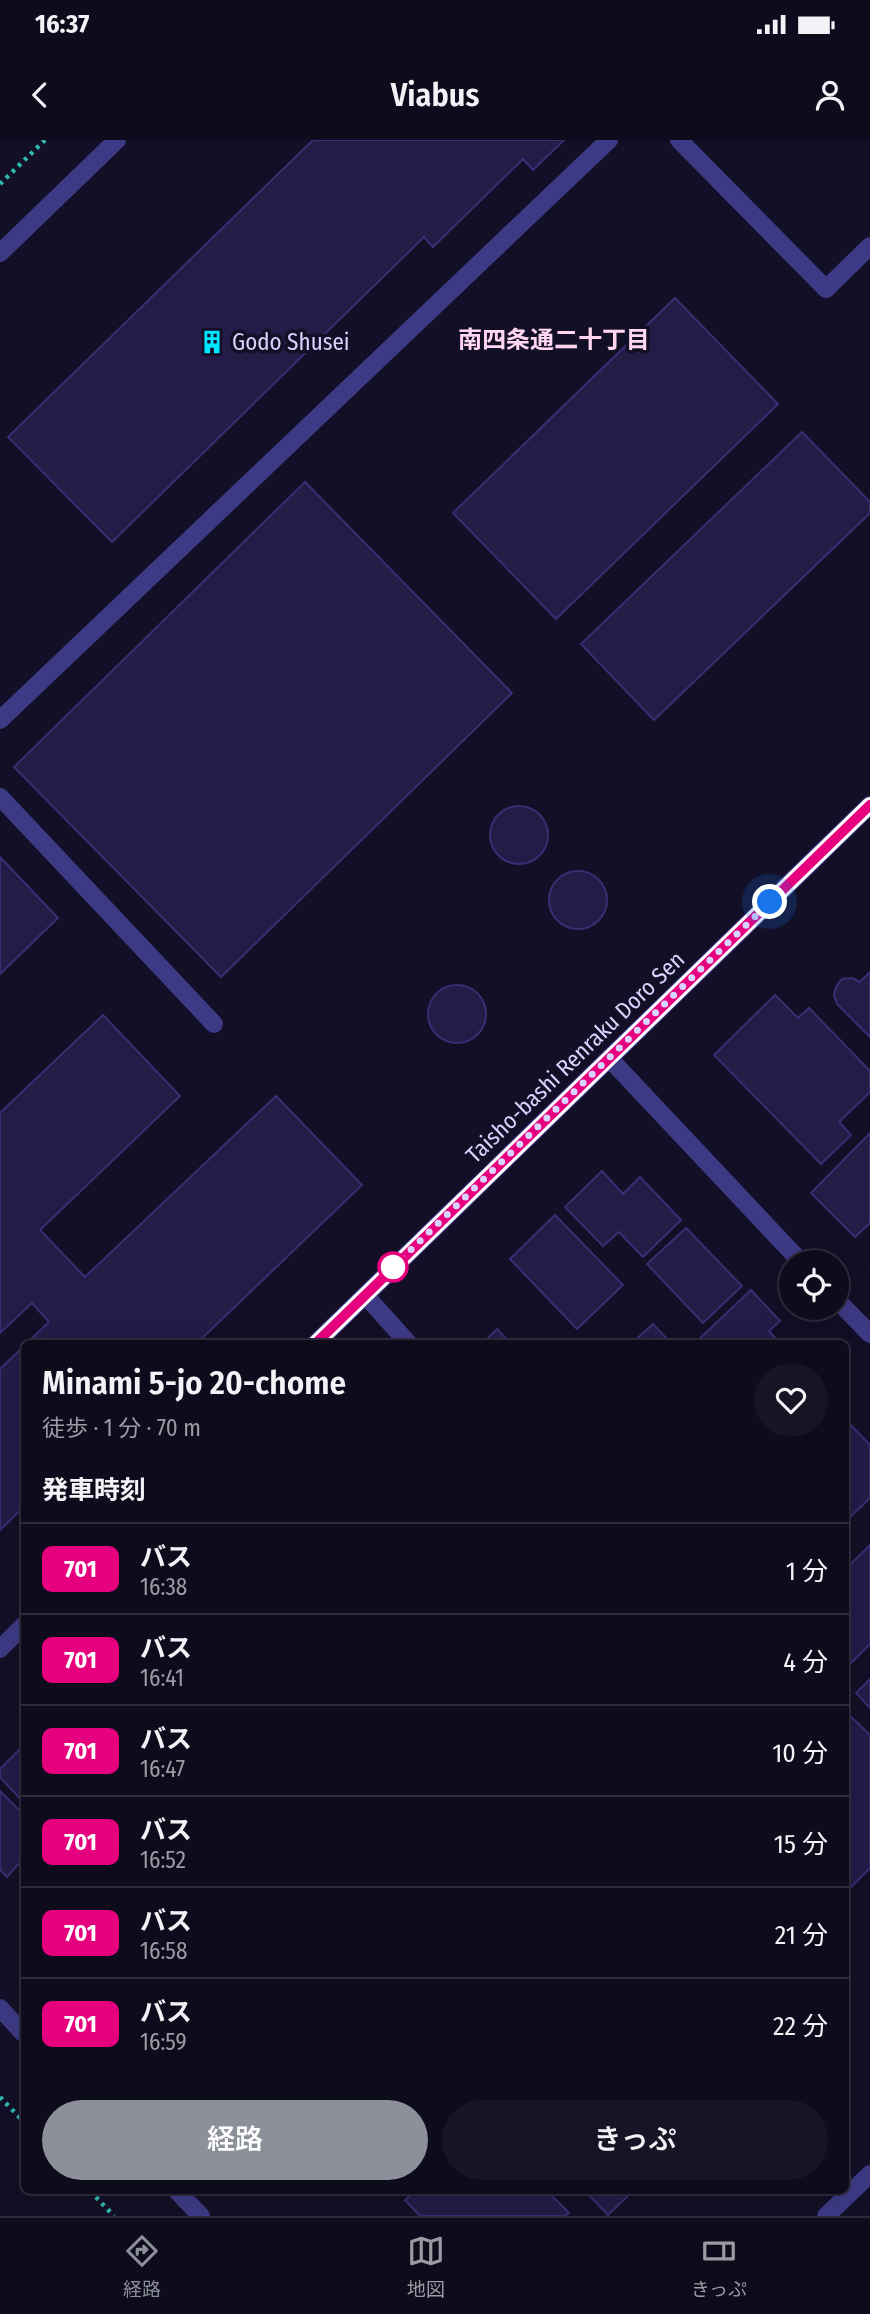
<!DOCTYPE html>
<html lang="ja">
<meta charset="utf-8">
<style>
body{margin:0;font-family:"Fira Sans Condensed","Noto Sans JP",sans-serif;background:#171425;color:#f1f3f6;height:100vh;display:flex;flex-direction:column;font-size:26px;white-space:nowrap}
*{box-sizing:border-box;margin:0}
p{font-size:23px;color:#9b9ba3}
.icon{flex:none;width:38px;height:38px;fill:none;stroke:currentColor;stroke-width:2;stroke-linecap:round;stroke-linejoin:round}
.map{position:relative;flex:1;overflow:hidden}
.drawer{position:absolute;left:21px;top:1200px;width:828px;height:854px;display:flex;flex-direction:column;background:#0e0b1c;border-radius:10px;box-shadow:0 7px 28px #0002,0 0 0 2px #2e2b3b}
.drawer>*{flex:none}
.badge{padding:0 14px;border-radius:10px;font-size:24px;line-height:46px}
.buttons{position:absolute;left:779px;top:1110px;display:grid;gap:14px}
.buttons a{display:grid;place-items:center;width:70px;height:70px;border-radius:50%;background:#0e0b1c;box-shadow:0 7px 28px #0002,0 0 0 2px #2e2b3b;font-size:35px}
.you{position:absolute;width:35px;height:35px;margin:-18px;border:5px solid #fff;border-radius:50%;background:#1a73e8;box-shadow:0 0 0 10px #1a73e833}
.map>.badge{position:absolute;translate:-50% -50%;box-shadow:0 0 0 4px #fff}
h2{padding:0 21px;font-size:26px;line-height:63px}
.round{display:grid;place-items:center;flex:none;width:74px;height:74px;border-radius:37px;background:#171425}
.head{display:flex;align-items:center;justify-content:space-between;height:119px;padding:0 21px}
h1{font-size:33px;font-weight:600;line-height:52px}
.primary-button{display:flex;gap:14px;margin-top:auto;padding:14px 21px}
.primary-button a{flex:1;height:80px;border-radius:42px;background:#8c9099;color:#fff;font-size:28px;font-weight:600;line-height:80px;text-align:center}
.primary-button a+a{background:#171425;color:#f1f3f6}
ul{padding:0;list-style:none}
li{display:flex;align-items:center;gap:21px;height:91px;padding:0 21px;border-top:2px solid #2e2b3b}
li div{flex:1}
li b{display:block;font-size:26px}
li em{font-style:normal}
li .badge{min-width:77px;font-weight:700;text-align:center}
.status{display:flex;justify-content:space-between;align-items:center;height:49px;padding:0 35px;background:#0e0b1c;direction:ltr}
.status svg{height:19px;fill:currentColor}
header{display:flex;justify-content:space-between;align-items:center;height:91px;padding:0 21px;background:#0e0b1c;font-size:32px;font-weight:600}
.dock{display:flex;justify-content:space-around;align-items:center;height:98px;border-top:2px solid #2e2b3b;background:#0e0b1c;font-size:19px;color:#9b9ba3}
.dock a{display:grid;justify-items:center;gap:4px}
.dock .current{color:#8c9099}
.map>svg:first-child{display:block}
.building{fill:#241b47;stroke:#3b2d73;stroke-width:2}
.lines{fill:none;stroke-linecap:round;stroke-linejoin:round}
.path{stroke:#2fb8b0;stroke-width:4.5;stroke-dasharray:3.5 5;stroke-linecap:butt}
.minor{stroke:#3d3a85;stroke-width:18}
.line-casing{stroke:#fff;stroke-width:16}
.line{stroke:#e6007e;stroke-width:10}
.walk{stroke:#d9d4ff;stroke-width:7;stroke-dasharray:0 12.6}
.stop-dot{fill:#fff;stroke:#e6007e;stroke-width:3.5}
.labels{text-anchor:middle;stroke-width:7;stroke-linejoin:round;paint-order:stroke}
.poi-label{font-size:23px;fill:#d9d4ff;stroke:#130f26;text-anchor:start}
.street-label{font-size:23px;fill:#d9d4ff;stroke:#130f26}
.neighbourhood-label{font-size:24px;font-weight:bold;fill:#ffd6f0;stroke:#130f26}
</style>
<div class="status"><b>16:37</b><svg viewBox="0 0 49 12"><path d="M0 12V9h3v3zM5 12V6h3v6zM10 12V3h3v9zM15 12V0h3v12zM26 1h20v11H26zM47 4h2v5h-2z"/></svg></div>
<header><svg class="icon" aria-label="back" viewBox="0 0 24 24"><path d="M15 5l-7 7 7 7"/></svg>Viabus<svg class="icon" aria-label="person" viewBox="0 0 24 24"><circle cx="12" cy="8" r="4"/><path d="M4 21q1-7 8-7t8 7"/></svg></header>
<div class="map">
<svg width="870" height="2076" viewBox="0 0 870 2076">
<rect width="100%" height="100%" fill="#130f26"/>
<path class="building" d="M313,0h251l-31,30 -10,-11 -90,88 -9,-10 -312,305 -104,-105z
M675,158l103,106 -222,215 -103,-106z
M802,292l68,70v11l-216,207 -73,-76z
M305,342l207,211 -291,284 -207,-210z
M490 695a29 29 0 1 1 58 0a29 29 0 1 1-58 0Z
M0,717l58,61 -58,56z
M549 760a29 29 0 1 1 58 0a29 29 0 1 1-58 0Z
M870,832v65l-33,-33 -3,-9 2,-8 6,-8 10,-1 8,4z
M428 874a29 29 0 1 1 58 0a29 29 0 1 1-58 0Z
M775,855l23,23 11,-10 61,63v21l-31,30 12,13 -30,29 -107,-109z
M103,875l77,81 -140,134 45,47 191,-181 86,89 -166,159h-170l23,-22 -17,-19 -32,30v-220z
M870,993v90l-15,14 -44,-44z
M602,1031l21,23 17,-17 41,43 -38,37 -24,-25 -16,14 -38,-39z
M555,1075l68,70 -46,44 -67,-70z
M686,1088l56,58 -39,37 -56,-59z
M751,1150l29,31 -11,10 6,7 -7,6h-71l-1,-2z
M653,1184l19,20h-41z
M497,1189l14,15h-29z
M24,1206v161l-24,23v-161z
M845,1279l25,26v53l-25,24z
M870,1405v99l-25,25v-99z
M870,1539v29l-14,-15z
M845,1571l25,24v133l-25,25z
M24,1605v58l-24,-26v-8z
M0,1651l24,24v43l-17,19 -7,-7z
M415,2051h132l22,22 -4,3h-145l-15,-16z
M585,2051h48l-25,24z"/>
<g class="lines">
<path class="path" d="M0,44l45,-44
M0,1957l24,25
M90,2051l24,25"/>
<path class="minor" d="M679,0l147,149 44,-43
M0,113l117,-113
M0,580l609,-580
M0,657l214,227
M609,918l192,204
M365,1155l44,49
M836,1159l34,35
M315,1204l555,-539
M0,1509l24,-24
M0,1868l24,26
M177,2051l24,25
M826,2076l44,-42"/>
</g>
<g class="lines">
<g class="line-casing">
<path id="line" d="M315,1204l555,-539"/>
</g>
<use href="#line" class="line"/>
<path class="walk" d="M393,1127l377,-365"/>
</g>
<defs>
<g id="building-bare" transform="scale(1.89)"><path d="M-4-6H4V6H1V3H-1V6H-4ZM-2.5-4.3h1.7v1.8h-1.7ZM.8-4.3h1.7v1.8H.8ZM-2.5-1h1.7V.8h-1.7ZM.8-1h1.7V.8H.8Z" fill="#00e5ff" stroke="#130f26" stroke-width="2.5" paint-order="stroke"/></g>
</defs>
<g fill-rule="evenodd">
<use href="#building-bare" x="212" y="202"/>
</g>
<circle class="stop-dot" cx="393" cy="1127" r="14"/>
<g class="labels">
<g class="poi-label">
<text x="232" y="210">Godo Shusei</text>
</g>
<g class="street-label">
<text transform="translate(575 917) rotate(-44)" y="8">Taisho-bashi Renraku Doro Sen</text>
</g>
<g class="neighbourhood-label">
<text x="554" y="208">南四条通二十丁目</text>
</g>
</g>
</svg>
<div class="buttons">
<a><svg class="icon" aria-label="locate" viewBox="0 0 24 24"><circle cx="12" cy="12" r="6"/><path d="M12 2v4M12 18v4M2 12h4M18 12h4"/></svg></a>
</div>
<div class="you" style="left:770px;top:762px"></div>
<section class="drawer">
<div class="head"><div><h1>Minami 5-jo 20-chome</h1><p>徒歩 · 1 分 · 70 m</p></div><a class="round"><svg class="icon" aria-label="heart" viewBox="0 0 24 24"><path d="M12 20l-8-8c-3-5 5-10 8-4 3-6 11-1 8 4z"/></svg></a></div>
<h2>発車時刻</h2>
<ul>
<li><span class="badge" style="background:#e6007e;color:#fff">701</span><div><b>バス</b><p>16:38</p></div><em>1 分</em></li>
<li><span class="badge" style="background:#e6007e;color:#fff">701</span><div><b>バス</b><p>16:41</p></div><em>4 分</em></li>
<li><span class="badge" style="background:#e6007e;color:#fff">701</span><div><b>バス</b><p>16:47</p></div><em>10 分</em></li>
<li><span class="badge" style="background:#e6007e;color:#fff">701</span><div><b>バス</b><p>16:52</p></div><em>15 分</em></li>
<li><span class="badge" style="background:#e6007e;color:#fff">701</span><div><b>バス</b><p>16:58</p></div><em>21 分</em></li>
<li><span class="badge" style="background:#e6007e;color:#fff">701</span><div><b>バス</b><p>16:59</p></div><em>22 分</em></li>
</ul>
<div class="primary-button"><a>経路</a><a>きっぷ</a></div>
</section>
</div>
<nav class="dock">
<a class="current"><svg class="icon" aria-label="directions" viewBox="0 0 24 24"><path d="M12 3l9 9-9 9-9-9zM9 14v-3h6M13 9l2 2-2 2"/></svg>経路</a>
<a><svg class="icon" aria-label="map" viewBox="0 0 24 24"><path d="M3 6l6-2 6 2 6-2v14l-6 2-6-2-6 2zM9 4v14M15 6v14"/></svg>地図</a>
<a><svg class="icon" aria-label="tickets" viewBox="0 0 24 24"><path d="M3 7h18v10H3zM15 7v10"/></svg>きっぷ</a>
</nav>
